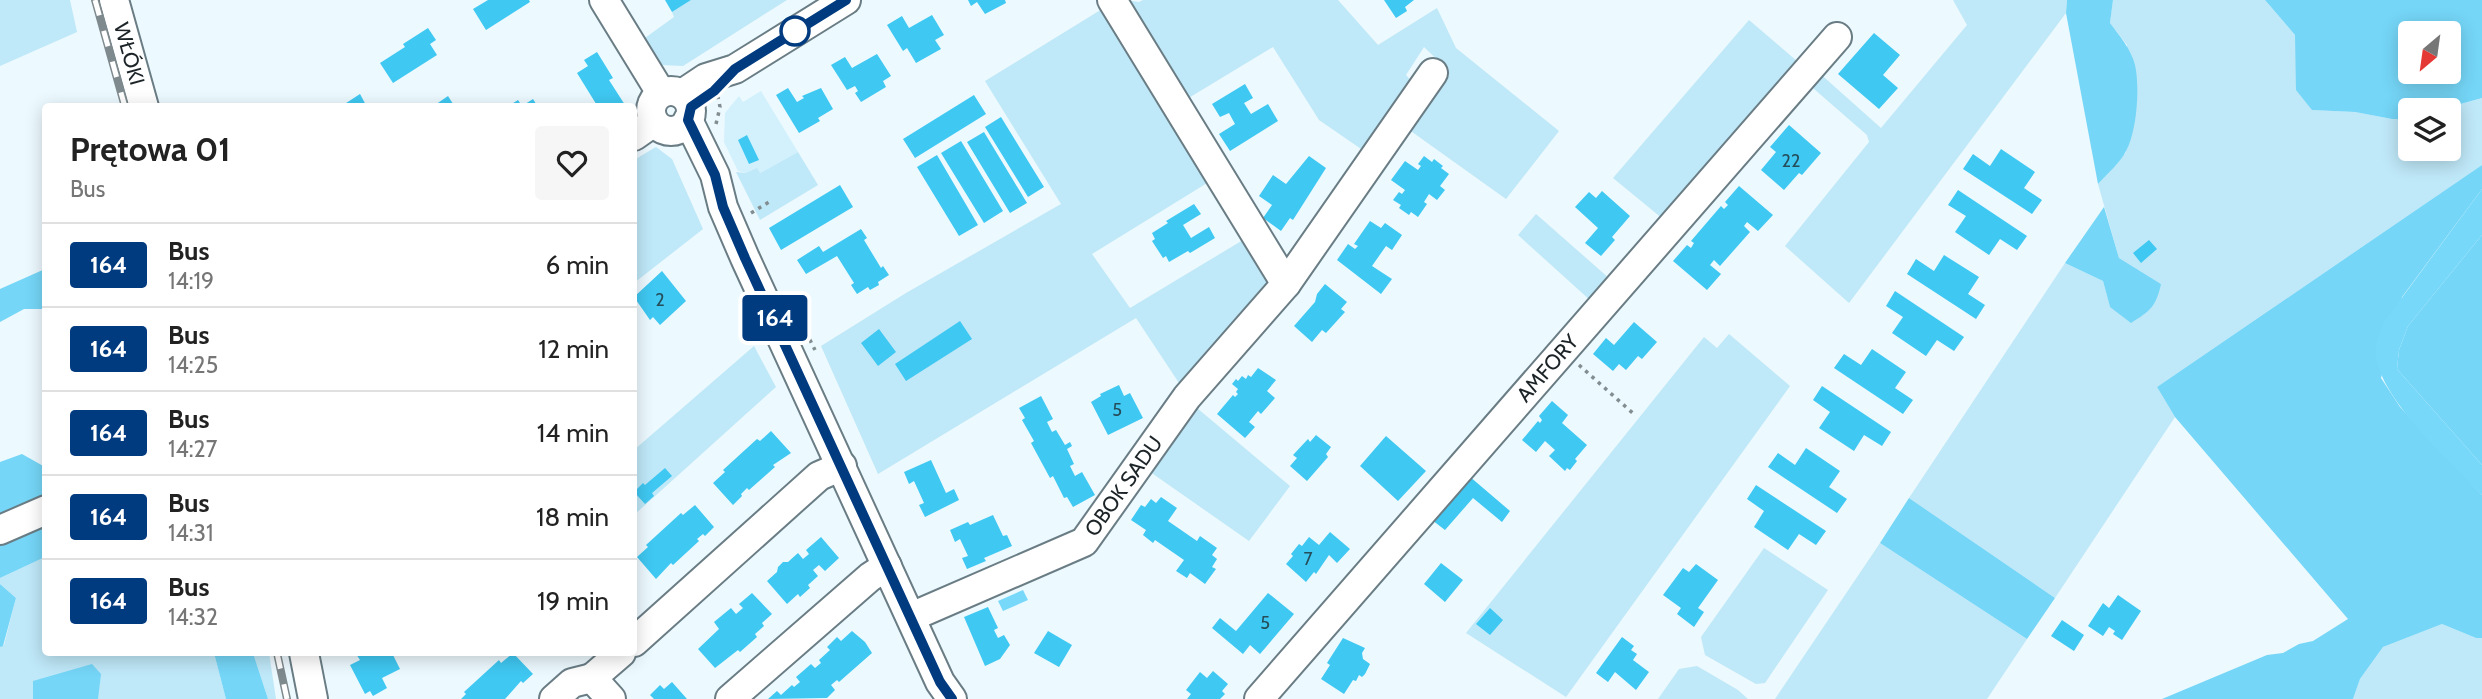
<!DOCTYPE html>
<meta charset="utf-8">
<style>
body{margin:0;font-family:Cabin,sans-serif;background:#f6f6f6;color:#222;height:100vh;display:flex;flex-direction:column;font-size:26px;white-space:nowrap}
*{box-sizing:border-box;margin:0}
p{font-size:23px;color:#767676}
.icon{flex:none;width:38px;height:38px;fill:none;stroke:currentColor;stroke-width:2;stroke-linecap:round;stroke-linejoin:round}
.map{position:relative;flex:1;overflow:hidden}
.details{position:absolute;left:42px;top:103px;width:595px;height:553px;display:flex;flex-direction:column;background:#fff;border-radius:7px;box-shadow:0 4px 18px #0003}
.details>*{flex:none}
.badge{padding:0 14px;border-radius:5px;font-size:24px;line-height:46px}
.needle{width:46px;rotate:209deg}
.buttons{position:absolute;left:2398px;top:21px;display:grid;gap:14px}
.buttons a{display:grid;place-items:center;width:63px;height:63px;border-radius:7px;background:#fff;box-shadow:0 4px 18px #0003;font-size:35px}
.map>.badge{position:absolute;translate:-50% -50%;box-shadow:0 0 0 4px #fff}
.round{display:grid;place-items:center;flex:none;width:74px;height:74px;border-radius:7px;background:#f6f6f6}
.summary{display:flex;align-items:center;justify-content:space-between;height:119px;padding:0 28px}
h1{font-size:33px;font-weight:700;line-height:52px}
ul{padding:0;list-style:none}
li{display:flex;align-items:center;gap:21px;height:84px;padding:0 28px;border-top:2px solid #e0e0e0}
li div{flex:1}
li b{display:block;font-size:26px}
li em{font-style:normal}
li .badge{min-width:77px;font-weight:700;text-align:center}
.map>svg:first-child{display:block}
.built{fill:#d2f1fd}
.green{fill:#bfe8f8}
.forest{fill:#75d6f7;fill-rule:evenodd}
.water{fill:#78d8fa}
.building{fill:#3fc8f2}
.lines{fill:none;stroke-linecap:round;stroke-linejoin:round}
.minor-casing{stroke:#6a7d85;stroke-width:32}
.path{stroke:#828d91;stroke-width:3.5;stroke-dasharray:3.5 5;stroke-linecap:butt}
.minor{stroke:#fff;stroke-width:28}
.rail-casing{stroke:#7f8a8e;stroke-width:8}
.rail{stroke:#fff;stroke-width:5;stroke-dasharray:16;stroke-linecap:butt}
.line-casing{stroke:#fff;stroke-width:16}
.line{stroke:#003b80;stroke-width:10}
.stop-dot{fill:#fff;stroke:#003b80;stroke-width:3.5}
.labels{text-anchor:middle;stroke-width:7;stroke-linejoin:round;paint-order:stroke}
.number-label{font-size:18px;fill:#254d5a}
.street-label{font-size:21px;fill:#1c2427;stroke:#fff}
</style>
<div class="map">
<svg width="2482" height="699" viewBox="0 0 2482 699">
<rect width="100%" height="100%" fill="#ecf9fe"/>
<path class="built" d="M761,91l37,61 -38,21h-14l-8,-2 -14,-29 1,-29 14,-17 4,6z"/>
<path class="green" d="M0,0h70l7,32 -77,34z
M691,0h96l-104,66 -21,-1 -17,-27 29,-21 -2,-5z
M1125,0l14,2 4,-2h195l40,45 59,-37 19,40 103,83 -53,68 -98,-70 40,-59 -24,-23 -18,28 7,8 -46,70 -48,-33 -46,-73 -91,55z
M1953,0h114l-1,13 -217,290 -64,-57 84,-104 -2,-7 -61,-53 11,-11 64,57 86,-103z
M2113,0h152l30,35 17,75 43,2 37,7h18v30h38v-39h-9l43,-12v67l-325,222 18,30 -120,181 -146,-100 156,-235 38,18 7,26 51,-23 -42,-26 -21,-74 28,-32 1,-107 -17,-22z
M1107,6l105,174 -120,74 38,54 118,-71 25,44 -90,108 -47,-71 -258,156 -57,-128 85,-53 155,-89 -76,-123z
M1749,20l49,42 -135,157 -50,-41z
M656,147l16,12 31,70 -69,54v-123z
M798,152l20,33 -58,35 -24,-48 10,1 11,-5 3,5z
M1536,214l74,65 -19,22 -73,-66z
M1729,334l61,52 -224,311 -100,-64 238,-296 13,11z
M754,346l22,41 -142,128v-65z
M1191,403l99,83 -41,55 -103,-72z
M1880,543l147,96 -40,60h-212z
M1764,548l64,42 -63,93 -9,1 -51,-29 -4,-18z
M45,557l1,96h168l12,46h-226v-52l4,-2 12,-47 -16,-14v-6z
M2442,624l34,14h6v61h-129l7,-20 23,-32z
M253,653h16l7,46h-8z
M1697,666l41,24 10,9h-90l21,-30z"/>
<path class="forest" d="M2067,0h46l-3,23c9,12 21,26 25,42 5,22 2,66 -9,86 -6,12 -19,23 -28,33l-32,-171z
M2265,0h217v98l-43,12h-29v9h-18l-37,-7 -43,-2 -16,-20 -1,-55zM2410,33h38v39h-38z
M2482,165v24l-80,108 -21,81 19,29 82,88v143h-6l-34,-14 -59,23 -23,32 -7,20h-191l105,-44 16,-2 16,-9 14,-3 35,-22 -173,-202 -18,-30z
M2104,207l15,51 42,26c-5,23 -11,27 -30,39l-21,-16 -7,-26 -38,-18z
M2482,235v230l-85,-96 2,-19 9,-24z
M45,269v40h-21l-24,13v-33z
M22,454l23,13v31l-45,20v-56z
M1909,498l146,100 -28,41 -147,-96z
M45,525v32l-45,21v-35z
M0,584l16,14 -13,48 -3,1z
M214,653h39l15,46h-42z
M92,664l9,10 -3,25h-65v-18z"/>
<path class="water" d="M2482,189v46l-74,91 -9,24 -2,19 85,96v30c-30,-32 -110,-102 -106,-147 0,-8 5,-18 8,-26z
M1023,590l5,10 -25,11 -5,-10z"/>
<path class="building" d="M488,0h41l1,2 -44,28 -13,-21z
M665,0h26l-19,12z
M968,0h37l1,3 -21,11 -8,-12 -6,4z
M1384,0h30l-9,7 2,4 -11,7z
M932,15l12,20 -9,5 6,9 -25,14 -9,-15 -4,3 -16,-26 15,-9 7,12z
M428,28l8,12 -6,4 7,11 -44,28 -13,-20 25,-16 -2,-3z
M1874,33l26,22 -17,20 15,13 -19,21 -41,-35z
M597,52l16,26 -4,2 16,25 -3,2h-24l-21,-34 11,-7 -4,-6z
M877,54l14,22 -8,5 3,6 -25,15 -6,-9 3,-2 -3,-5 -8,4 -16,-25 14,-8 7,11z
M1245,84l8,14 -9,5 7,11 17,-10 10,17 -48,30 -11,-17 16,-10 -6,-11 -9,4 -8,-13z
M788,88l9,14 7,-4 -2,-2 19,-8 12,21 -15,9 2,3 -21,12 -23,-38z
M360,94l7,13h-27z
M974,95l12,19 -71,44 -12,-19z
M448,96l7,11h-23z
M533,99l5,8h-31l11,-7 4,6z
M1001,117l43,70 -16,10 -43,-70z
M1789,125l32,28 -19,22 -3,-2 -15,17 -23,-20 15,-18 -6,-5z
M984,132l43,71 -17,10 -43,-71z
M747,135l12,25 -10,4 -11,-24z
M961,141l42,70 -19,12 -43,-70z
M2001,149l34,23 -11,16 18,12 -10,14 -69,-45 10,-15 17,12z
M937,155l41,70 -19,11 -42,-69z
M1309,156l17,12 -33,52 -3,-2 -9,13 -18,-13 9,-13 -13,-9 14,-21 13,9z
M1424,156l8,6 2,-3 9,7 -2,2 8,6 -9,12 5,4 -8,10 -8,-6 -5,8 3,2 -9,13 -7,-5 -2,3 -10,-7 2,-3 -8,-5 6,-8 3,2 3,-4 -14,-10 14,-19 13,9 3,-4 -3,-2z
M840,185l13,22 -72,43 -12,-22z
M1739,186l34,29 -15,16 -11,-9 -3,4 6,6 -30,34 -6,-6 -4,5 11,9 -14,16 -34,-29 14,-16 4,3 3,-5 -3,-2 30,-35 3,3 4,-4 -3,-3z
M1958,190l69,46 -10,14 -17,-11 -11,16 -34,-23 11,-16 -18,-11z
M1602,191l28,25 -18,21 3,3 -14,16 -16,-13 13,-15 -23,-21 14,-15 7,6z
M1194,204l7,10 -18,11 8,13 18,-11 6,11 -25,15 -2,-2 -19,11 -3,-6 -3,2 -11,-17 3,-2 -3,-6 16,-10 -2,-2z
M1370,221l11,7 4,-5 17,12 -10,15 -6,-4 -14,20 20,13 -11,15 -44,-34 11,-16 7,5 3,-3 -4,-2z
M861,229l6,9 -3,2 17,28 2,-2 6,9 -11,7 1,3 -9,5 -2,-3 -11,7 -6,-9 3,-2 -17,-27 -31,18 -9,-14 22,-14 4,6z
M2149,240l8,9 -16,14 -8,-10z
M1944,255l35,22 -11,17 17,11 -9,14 -69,-45 9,-15 18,12z
M662,271l24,30 -26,24 -7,-8 -3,3 -16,-23z
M1325,284l22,18 -6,7 4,3 -19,21 -4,-3 -10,12 -18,-16 21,-24 2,-8z
M1895,291l69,46 -10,14 -17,-11 -11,16 -34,-23 11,-16 -17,-11z
M960,321l12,18 -66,42 -11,-17z
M1634,322l23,20 -15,17 -4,-3 -12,14 -7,-6 -6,7 -20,-17 13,-16 8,7z
M879,329l17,23 -18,14 -17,-23z
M1872,349l34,23 -11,16 18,12 -10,14 -69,-46 10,-14 17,11z
M1258,368l18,12 -9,11 8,7 -14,16 -3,-3 -9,11 6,5 -10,11 -28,-24 16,-19 2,2 3,-3 -2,-2 2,-3 -6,-5 4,-5 2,2 4,-5 4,3 2,-4 3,2z
M1119,385l5,11 6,-3 13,25 -35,17 -17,-33 10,-6 -1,-2z
M1822,386l69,46 -9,14 -18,-11 -10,16 -35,-23 11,-16 -17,-12z
M1041,396l12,23 -6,3 5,10 4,-2 9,15 5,-3 2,4 -5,3 7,15 -4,2 5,10 7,-4 13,23 -22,12 -6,-10 -3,1 -11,-22 -3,2 -19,-35 3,-2 -12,-21 3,-2 -6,-10z
M1552,401l16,14 -6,8 25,22 -12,14 2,2 -7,9 -3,-2 -2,3 -16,-15 6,-6 -10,-9 -9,11 -14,-12 16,-19 2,2 2,-3 -3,-4z
M771,431l20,22 -18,12 2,2 -26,23 -2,-2 -6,6 1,2 -9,9 -20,-22 12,-11 -2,-2 34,-31 3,2z
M1316,435l15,12 -5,7 2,3 -21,24 -17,-15 7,-8 -4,-3 15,-16 2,3z
M1386,436l40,35 -28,30 -38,-35z
M1806,448l34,23 -11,16 18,12 -10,14 -69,-46 10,-14 17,12z
M931,460l15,33 8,-4 5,11 -34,17 -6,-12 5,-2 -10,-22 -5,3 -5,-12z
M665,468l7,8 -20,17 2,3 -9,8 -11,-12 9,-9 2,2z
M1469,476l41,35 -8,11 -29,-24 -28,32 -13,-10z
M1756,485l70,46 -10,14 -17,-11 -11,16 -34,-23 10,-16 -17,-12z
M1161,497l16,11 -9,13 29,20 3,-5 17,12 -5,7 5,4 -5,8 4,2 -11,15 -15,-11 -3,5 -11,-7 8,-11 -29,-20 -2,3 -10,-8 3,-5 -15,-10 10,-15 4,2 6,-8 5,4z
M695,505l19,22 -9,9 -2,-2 -6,5 2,2 -26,24 -2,-2 -15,16 -19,-22 11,-10 -2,-2 35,-32 2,2z
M993,515l10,21 4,-1 5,11 -28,12 2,3 -19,8 -5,-11 6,-2 -8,-17 -5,3 -5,-12 18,-8 2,3z
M1330,532l20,17 -13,14 -8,-8 -13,19 -2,-2 -8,10 -20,-18 7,-8 -2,-2 8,-10 3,2 7,-9 10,8z
M821,537l18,21 -14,13 -6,-6 -6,5 5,6 -10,9 2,3 -10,9 -2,-3 -11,10 -20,-23 10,-9 1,-5 5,-5h5l10,-9 5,6 6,-5 -3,-4z
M1441,563l22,17 -18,22 -21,-18z
M1696,564l22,16 -20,28 6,4 -10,15 -17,-13 4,-6 -18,-13 20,-27 6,4z
M752,593l20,21 -10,9 2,3 -9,8 2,3 -17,15 -2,-2 -23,18 -17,-19 21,-20 -5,-7 17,-14 5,6 7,-6 -4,-4z
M1268,593l26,21 -34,40 -10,-9 -7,9 -31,-26 8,-10 16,13z
M2118,595l23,16 -19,29 -9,-6 2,-3 -6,-4 -6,9 -15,-10 15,-23 6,5z
M988,607l10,21 -4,2 4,8 6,-3 6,10 -10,14 -15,7 -21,-49z
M1490,608l13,12 -13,15 -14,-11z
M2062,620l22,15 -10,16 -23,-15z
M852,631l13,11 7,11 -33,29 -2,-2 -6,5 4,5 -8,8 -59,1 9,-8 4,4 11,-10 2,2 6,-5 -4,-5 7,-6 8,-7 4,4 6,-5 -2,-3 11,-10 -3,-3 10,-10 4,4z
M1048,631l24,14 -13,22 -25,-14z
M1622,637l12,9 -3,4 6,4 -4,6 16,12 -13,18 -21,-18 -7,10 -12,-9z
M1343,638l22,10 -3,5 1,6 7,5 -5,10 -3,3 -3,-2 -3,6 -3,-1 -9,14 -23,-15 9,-14 -3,-2z
M392,653l8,16 -18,9 5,10 -14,8 -3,-5 -5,3 -15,-29 10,-5 -4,-6z
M513,653l20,21 -10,9 -2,-2 -16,18h-44l5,-5 -2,-2 35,-32 2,3z
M1213,671l15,13 -6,7 3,3 -5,5h-33l4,-5 -5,-4 14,-18 7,6z
M672,682l15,17h-33l-4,-4 10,-10 4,4z"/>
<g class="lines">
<g class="minor-casing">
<g id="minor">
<path id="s1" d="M114,0l30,107"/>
<path d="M604,0l57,93"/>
<path d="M1112,0l174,284"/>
<circle cx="671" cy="111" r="20"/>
<path d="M682,94l24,-16 29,-9 111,-69"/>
<path d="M688,120l27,55 8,32 22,51 195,424 12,17"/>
<path d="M634,136l20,-14"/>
<path d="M0,530l46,-20"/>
<path id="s2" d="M911,617l173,-75 103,-145 99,-113 147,-211"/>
<path d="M634,642l185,-166 23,-10"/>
<path d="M304,653l9,46"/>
<path d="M554,699l18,-16 20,-5"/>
<path d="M611,699l-19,-21 29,-25"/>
<path d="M730,699l140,-122 17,-11"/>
<path id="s3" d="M1259,699l578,-662"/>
</g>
</g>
<path class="path" d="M716,124l4,-17 -2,-10
M751,213l18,-11
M806,332l9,18
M1579,365l57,51"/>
<use href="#minor" class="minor"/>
<g class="rail-casing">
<path id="rail" d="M95,0l30,107
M277,653l10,46"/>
</g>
<use href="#rail" class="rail"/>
</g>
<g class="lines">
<g class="line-casing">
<path id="line" d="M846,0l-111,69 -21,22 -23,16 -3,13 27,55 8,32 22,51 195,424 12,17"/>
</g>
<use href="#line" class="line"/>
</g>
<circle class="stop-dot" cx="795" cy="31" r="14"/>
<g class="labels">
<g class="number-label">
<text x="1791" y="167">22</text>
<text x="660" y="306">2</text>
<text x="1117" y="416">5</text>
<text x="1308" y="565">7</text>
<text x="1265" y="629">5</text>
</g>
<g class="street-label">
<text dy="7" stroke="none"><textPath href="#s1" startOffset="56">WŁÓKI</textPath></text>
<text dy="7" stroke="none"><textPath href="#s3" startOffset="439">AMFORY</textPath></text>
<text dy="7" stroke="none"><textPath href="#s2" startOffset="257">OBOK SADU</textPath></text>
</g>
</g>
</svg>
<div class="buttons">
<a><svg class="needle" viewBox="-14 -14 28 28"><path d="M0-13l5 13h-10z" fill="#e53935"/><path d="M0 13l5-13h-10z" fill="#767676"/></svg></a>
<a><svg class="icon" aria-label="layers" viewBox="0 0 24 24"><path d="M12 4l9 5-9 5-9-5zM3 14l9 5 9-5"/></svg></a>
</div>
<b class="badge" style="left:775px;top:318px;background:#003b80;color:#fff">164</b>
<section class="details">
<div class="summary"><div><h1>Prętowa 01</h1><p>Bus</p></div><a class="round"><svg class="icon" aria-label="heart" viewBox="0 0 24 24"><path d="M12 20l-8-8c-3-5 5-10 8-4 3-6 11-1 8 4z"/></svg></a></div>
<ul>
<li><span class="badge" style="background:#003b80;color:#fff">164</span><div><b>Bus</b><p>14:19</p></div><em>6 min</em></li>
<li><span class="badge" style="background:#003b80;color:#fff">164</span><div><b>Bus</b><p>14:25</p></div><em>12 min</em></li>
<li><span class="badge" style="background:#003b80;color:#fff">164</span><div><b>Bus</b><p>14:27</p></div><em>14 min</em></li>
<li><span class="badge" style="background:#003b80;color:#fff">164</span><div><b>Bus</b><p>14:31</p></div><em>18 min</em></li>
<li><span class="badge" style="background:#003b80;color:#fff">164</span><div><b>Bus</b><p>14:32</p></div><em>19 min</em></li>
</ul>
</section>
</div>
